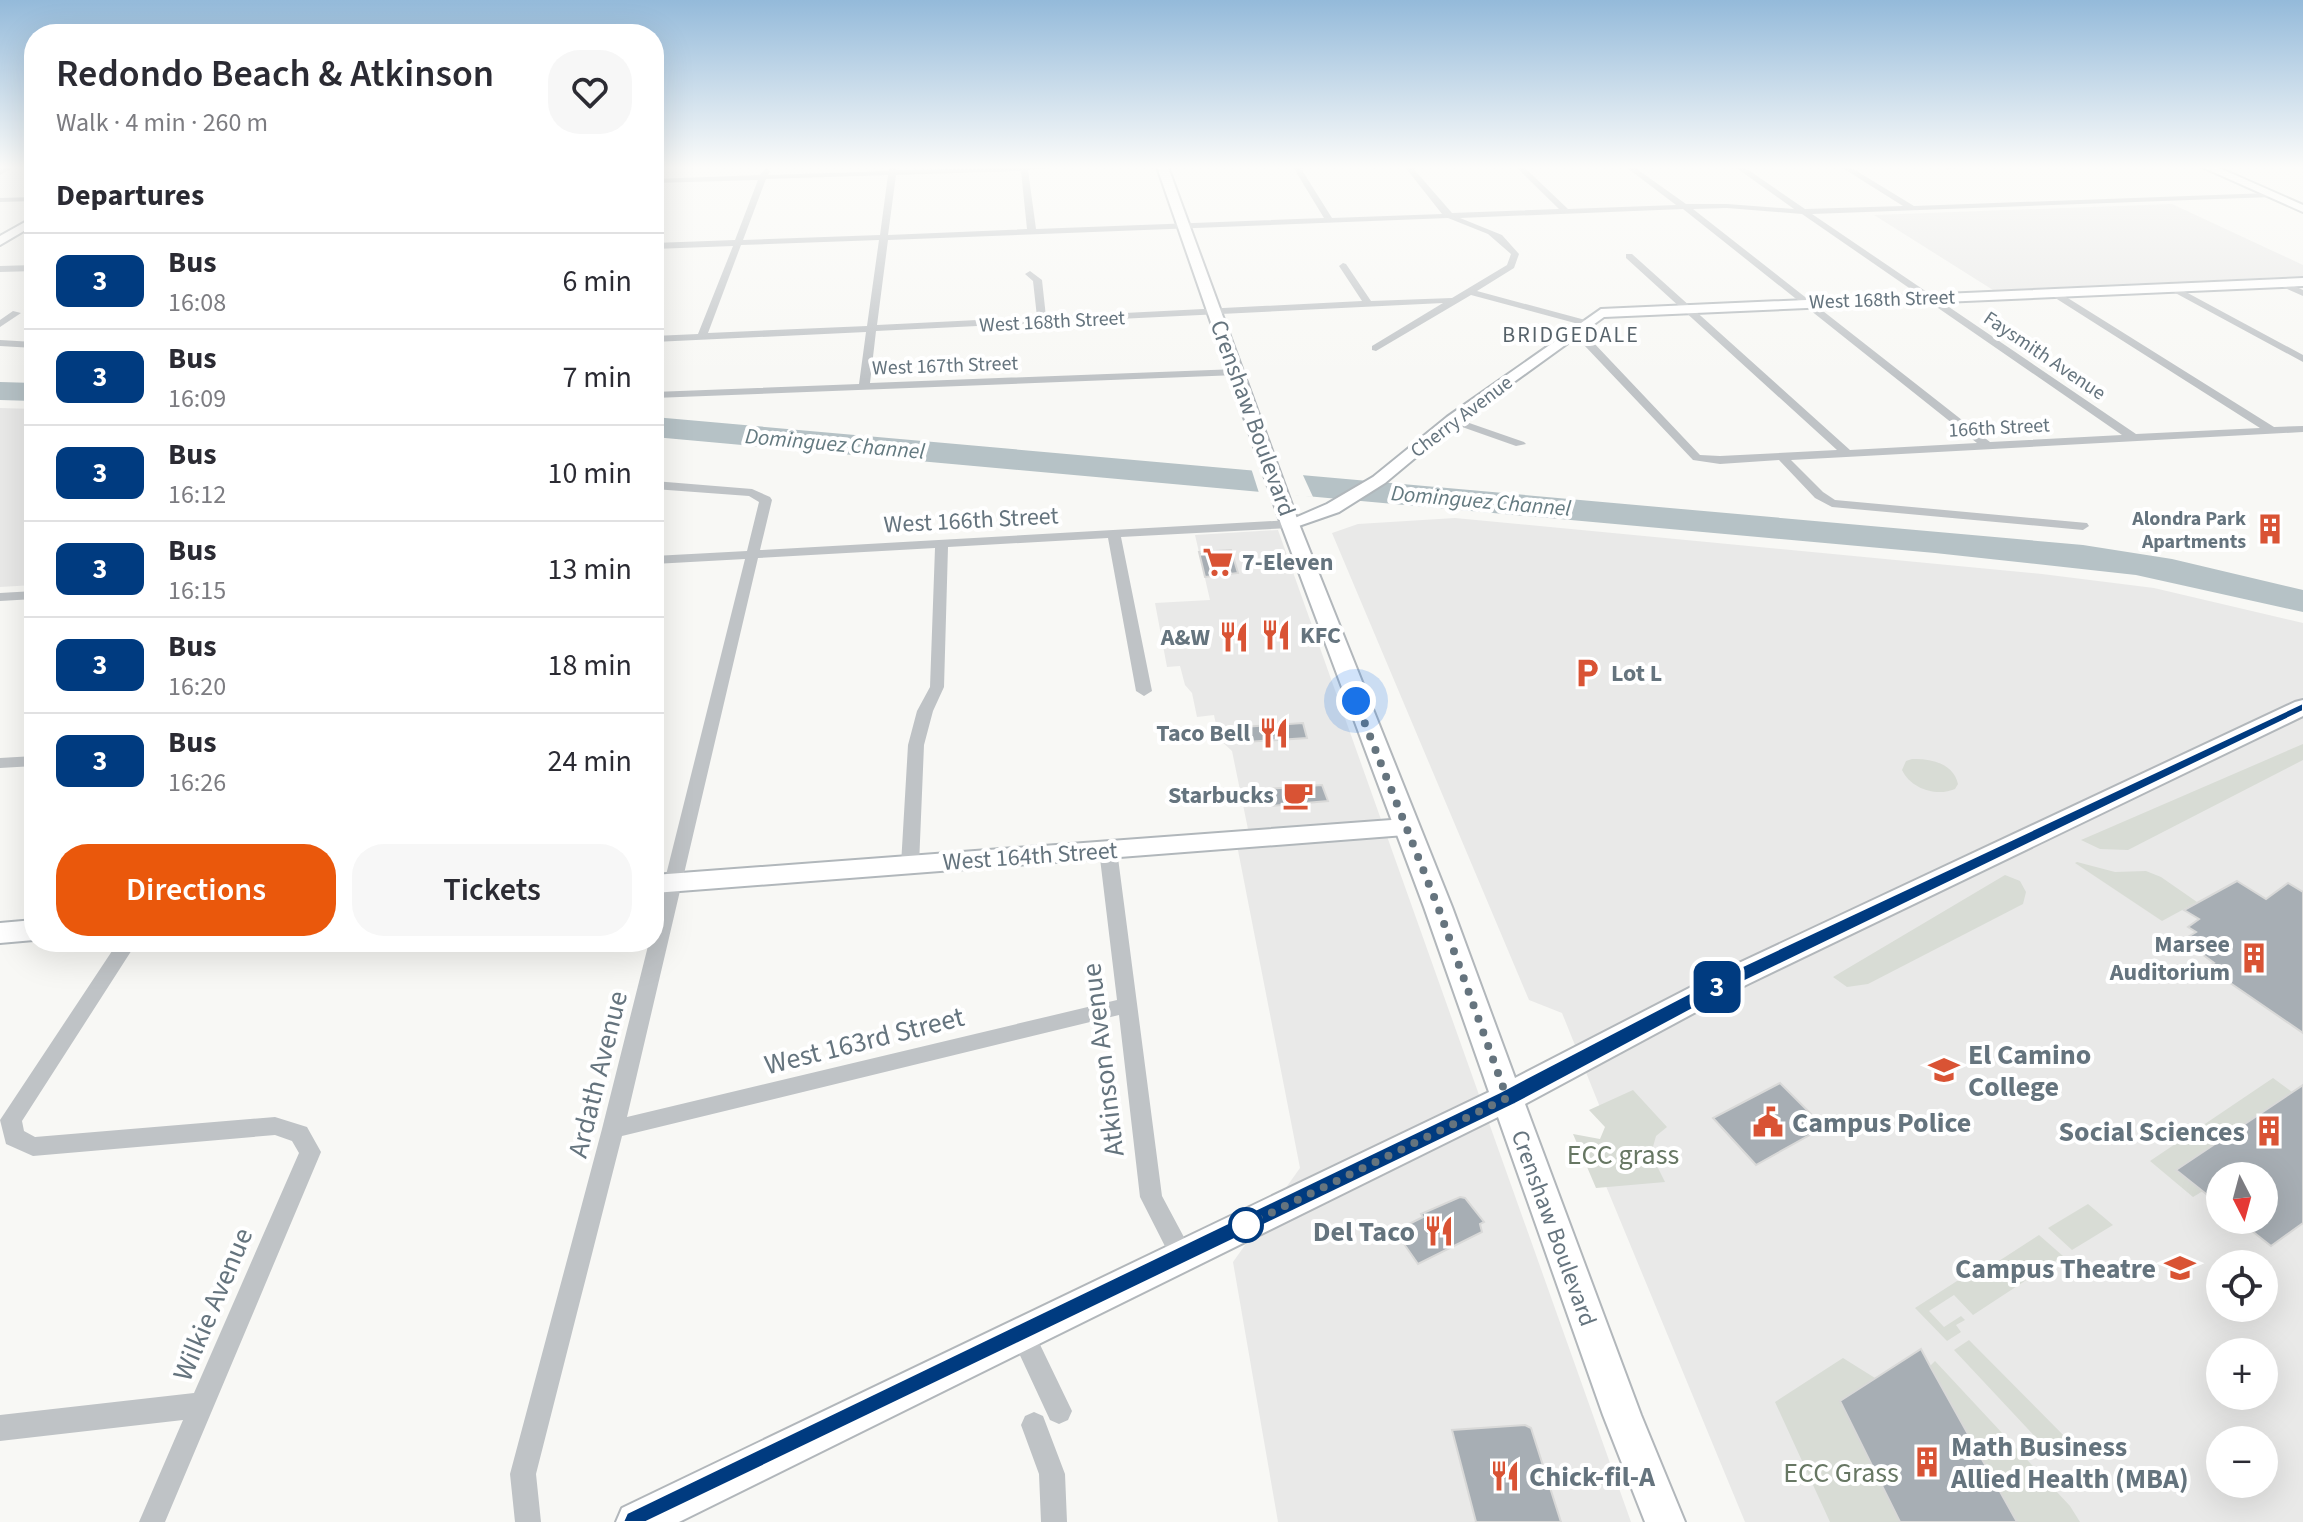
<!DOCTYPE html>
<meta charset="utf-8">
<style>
body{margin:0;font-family:"Source Sans 3",sans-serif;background:#f7f7f7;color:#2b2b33;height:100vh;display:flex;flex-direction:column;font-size:30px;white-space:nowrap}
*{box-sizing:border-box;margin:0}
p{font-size:26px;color:#7c7c81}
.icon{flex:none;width:44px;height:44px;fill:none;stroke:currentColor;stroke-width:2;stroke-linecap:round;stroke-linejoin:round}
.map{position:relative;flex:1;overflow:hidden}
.panel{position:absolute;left:24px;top:24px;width:640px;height:928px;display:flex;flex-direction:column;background:#fff;border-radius:32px;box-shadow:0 8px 32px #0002}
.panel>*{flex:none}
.badge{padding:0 16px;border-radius:12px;font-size:28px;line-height:52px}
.needle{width:52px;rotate:174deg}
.controls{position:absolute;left:2206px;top:1162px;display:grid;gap:16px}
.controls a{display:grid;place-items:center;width:72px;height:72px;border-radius:50%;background:#fff;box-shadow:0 8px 32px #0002;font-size:40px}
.you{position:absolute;width:40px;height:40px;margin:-20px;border:6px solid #fff;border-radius:50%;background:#1a73e8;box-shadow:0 0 0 12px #1a73e833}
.map>.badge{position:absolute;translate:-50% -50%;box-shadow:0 0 0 4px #fff}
h2{padding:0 32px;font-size:30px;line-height:72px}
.round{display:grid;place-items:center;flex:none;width:84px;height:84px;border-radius:32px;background:#f7f7f7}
.headline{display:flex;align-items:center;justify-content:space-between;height:136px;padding:0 32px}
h1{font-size:38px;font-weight:600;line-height:60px}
.action{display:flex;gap:16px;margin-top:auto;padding:16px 32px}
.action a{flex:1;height:92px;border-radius:32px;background:#ea580c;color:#fff;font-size:32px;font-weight:600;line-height:92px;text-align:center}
.action a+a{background:#f7f7f7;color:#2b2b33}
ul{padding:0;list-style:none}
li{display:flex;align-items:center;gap:24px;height:96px;padding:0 32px;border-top:2px solid #e1e1e2}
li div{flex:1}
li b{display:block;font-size:30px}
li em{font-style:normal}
li .badge{min-width:88px;font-weight:700;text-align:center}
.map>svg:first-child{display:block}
.built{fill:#e9e9e8;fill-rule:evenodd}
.green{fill:#d8dcd5}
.water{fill:#b6c2c6}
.pier{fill:#f8f8f5}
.building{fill:#a7aeb4;stroke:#d9d9d8;stroke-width:2}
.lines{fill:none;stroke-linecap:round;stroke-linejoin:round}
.secondary-casing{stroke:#b1b7bb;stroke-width:4}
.primary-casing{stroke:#b2b7bb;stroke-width:4}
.street{fill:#bfc3c6;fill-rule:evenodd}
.secondary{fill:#fff;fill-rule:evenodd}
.primary{fill:#fff;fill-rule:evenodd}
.line{fill:#003b80;stroke:#fff;stroke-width:2}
.walk{stroke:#65747e;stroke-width:8;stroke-dasharray:0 14.4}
.stop-dot{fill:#fff;stroke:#003b80;stroke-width:4}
.labels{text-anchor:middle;stroke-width:8;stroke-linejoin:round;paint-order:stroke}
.far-street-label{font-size:20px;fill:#65747e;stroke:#fff}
.far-poi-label{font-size:20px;font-weight:bold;fill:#65747e;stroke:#fff;text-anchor:end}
.far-neighbourhood-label{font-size:22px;letter-spacing:2px;fill:#56626a;stroke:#fff}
.far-water-label{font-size:22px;font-style:italic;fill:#647a80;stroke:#fff}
.street-label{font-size:24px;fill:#65747e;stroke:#fff}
.poi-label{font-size:24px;font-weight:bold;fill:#65747e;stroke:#fff;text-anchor:end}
.near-street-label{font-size:28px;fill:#65747e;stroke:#fff}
.near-poi-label{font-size:28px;font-weight:bold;fill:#65747e;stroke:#fff;text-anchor:start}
.near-park-label{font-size:28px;fill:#677763;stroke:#fff}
</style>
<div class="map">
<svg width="2303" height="1522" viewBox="0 0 2303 1522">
<rect width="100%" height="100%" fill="#f8f8f5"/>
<path class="built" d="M2172,204l131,61v11l-310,14 -119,-75z
M0,408l34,1v176l-34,2z
M1455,518l587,56 112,14 149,35v899h-558l-149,-360 12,-35 -46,-114 -33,-13 -197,-467 26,-9zM2220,1176h44v44h-44zM2220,1264h44v44h-44zM2220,1352h44v44h-44zM2220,1440h44v44h-44z
M1278,530l353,992h-353l-45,-260 67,-94 -64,-328 14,-1 -18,-88 -13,-12 -5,-24 -17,2 -5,-24 -7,-8 -5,-19 -13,1 -12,-64 55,-3 -15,-65z"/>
<path class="green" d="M2303,744v16l-175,90 -28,-1 -19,-9z
M1912,759c19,-1 42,5 46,25l-3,5c-18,8 -44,0 -53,-19l4,-9z
M2077,862l38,10 31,-1 15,6 36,25 -35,19 -87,-58z
M2005,875l15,6 6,11 -3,12 -155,80 -21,3 -14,-10z
M2273,1078l19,14 -115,77 26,22 -10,6 -43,-36z
M1633,1090l34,37 -11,9 -5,18 14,28 -69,6 -23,-54 27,5 5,-12 -16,-17z
M2088,1204l25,21 -41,25 -24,-22z
M2039,1235l24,21 -90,59 -19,-20 -25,16 15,16 17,-11 4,4 -9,5 5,7 -14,9 -32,-33 42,-27h11z
M1969,1340l105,106 -18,13 -102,-109z
M1843,1358l32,20 -34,24 59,120h-70l-55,-120z
M1935,1361l135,145 10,16h-63l-87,-156z"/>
<path class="water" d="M0,382l34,1v18l-34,-1z
M654,417l1429,128 89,14 131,31v22l-167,-37 -201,-22 -1281,-116z"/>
<path class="pier" d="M1251,468l51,5 11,24 -54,-4z"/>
<path class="building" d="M1231,550l7,23 -33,4 -6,-25z
M1303,723l4,15 -61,4 -4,-15z
M1322,785l6,16 -57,5 -5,-17z
M2237,881l29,18 22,-16 15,9v141l-96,-66 7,-4 -31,-23 13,-8 -8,-5 11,-8 -15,-9z
M1780,1083l44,44 -68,38 -43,-47z
M2303,1085v138l-32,23 -33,-26h26v-44h-44v29l-44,-35z
M1460,1197l5,1 19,24 -4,2 2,8 -64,32 -23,-33 28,-14 -2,-3z
M1921,1349l9,17 87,156h-117l-60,-121z
M1525,1425l6,3 30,94h-85l-24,-92z"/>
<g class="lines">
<g class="secondary-casing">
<path id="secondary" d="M2202,167h15l86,38v7z
M34,217v8l-34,20v-9z
M2303,278v8l-699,31 -147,106 -72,60 -46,29 -49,17 -9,-5 46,-20 46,-27 74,-60 154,-108z
M1405,819l8,2 4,6 -4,6 -8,2 -751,58v-18z
M34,920v20l-34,3v-20z"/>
</g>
<g class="primary-casing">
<path id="primary" d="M1157,167h11l131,357 153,383 63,171 211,-109 569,-267 8,-2v16l-557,269 -221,119 116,311 44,107h-40l-42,-107 -105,-298 -819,405h-63l6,-14 867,-416 -65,-185 -143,-383z"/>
</g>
<path class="street" d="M5,167h9l-14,8v-5z
M889,167h8l-1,3 166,-3 -34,3 8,59 288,-11 -31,-51h7l32,51 110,-4 -37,-47h7l40,46 107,-4 -43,-42h8l44,42 108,-4 -50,-38h8l52,37h41l67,5 -59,-42h9l61,42 98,-3 -62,-39h9l64,39 355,-13 3,4 -460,17 324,220 124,-6 -211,-134v-4h6l219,137 29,-1v6l-512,28 32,32 12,8 252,23 2,3 -6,4 -251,-23 -17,-9 -36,-38 -59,4 -27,-4 -109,-115 -20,-7v-4l28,7 108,114 20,1 117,-6 -211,-192v-4h6l218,196 127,-7 -294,-234 -223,9 42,17 17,19 -5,14 -37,23 112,30v4l-3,1 -115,-31 -95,56 -4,-1v-4l71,-43 -567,28 -6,52 367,-14 5,3 -5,3 -583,23v-6l205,-8 7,-52 -212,10v-6l44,-2 35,-88 -79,3v-6l81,-3 23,-60 -104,3v-4l106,-4 6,-7 4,2 -2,5 121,-4zM1021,171l6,58 -139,6 8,-60zM888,175l-8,60 -137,5 23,-61zM1727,208l75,6 320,221 -132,7 -297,-233zM1448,218l40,16 23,20 -4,11 -55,33 -81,3 -25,-37 -3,-1 -4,3 23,35 -316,16 -4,-37 -12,-9 -5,3 8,7 4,36 -160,8 11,-85zM879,240l-12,86 -159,7 33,-88z
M1944,167h7l1,1 -4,2z
M34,197v4l-34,1v-4z
M34,265v6l-34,1v-6z
M2278,281h6l19,9v6l-25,-11z
M2171,284l132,71v7l-135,-73 -2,-2z
M13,311l8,2 -21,14v-7z
M0,340l34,2v6l-34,-2z
M1452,417l72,25 2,2 -10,2 -68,-24v-4z
M654,481l98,8 18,8 2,3 -12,50 530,-30 6,4 -6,4 -169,9 31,154 -8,5 -8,-5 -28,-153 -160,9 -4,140 -11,24 -9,34 -5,120 -3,4h-12l-3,-4 7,-120 9,-34 13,-24 5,-139 -177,10 -131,559 490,-117 -18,-150 3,-4h12l3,4 45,346 32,60 -4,8 -8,3 -8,-3 -34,-67 -21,-182 -497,121 -86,338 5,48h-26l-5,-48 92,-345 47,-187h5v-19l91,-364 -91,5v-8l93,-5 12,-49 -10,-6 -95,-7z
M34,591v8l-34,2v-8z
M34,756v10l-34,2v-10z
M118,942h19l-115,179 2,10 11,6 240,-20 32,10 14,25 -156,370h-26l44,-102 -183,21v-26l194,-22 105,-240 -7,-12 -17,-6 -242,21 -27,-12 -6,-24 4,-6z
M1023,1324l9,4 40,83 -4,9 -9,4 -9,-4 -39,-84 3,-8z
M1034,1412l9,4 22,58 2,48h-26l-2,-48 -18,-49 4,-9z"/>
<use href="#secondary" class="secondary"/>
<use href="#primary" class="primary"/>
</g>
<linearGradient id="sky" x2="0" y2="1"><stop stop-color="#94bada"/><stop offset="0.44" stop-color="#fcfcfa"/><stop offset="1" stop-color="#fcfcfa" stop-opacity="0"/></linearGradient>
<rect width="2303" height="380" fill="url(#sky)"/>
<path class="line" d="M2303,703v8l-560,271 -228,122 -869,418h-23l4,-9 873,-421 230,-120z"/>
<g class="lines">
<path class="walk" d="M1246,1225l261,-127 -69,-191 -82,-206"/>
</g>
<defs>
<g id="building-bare" transform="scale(2.4)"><path d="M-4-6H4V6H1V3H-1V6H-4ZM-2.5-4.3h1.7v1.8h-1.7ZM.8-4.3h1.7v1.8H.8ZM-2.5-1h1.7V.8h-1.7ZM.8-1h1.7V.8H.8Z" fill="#d95334" stroke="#fff" stroke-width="2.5" paint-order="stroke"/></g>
<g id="supermarket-bare" transform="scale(2.4)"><path d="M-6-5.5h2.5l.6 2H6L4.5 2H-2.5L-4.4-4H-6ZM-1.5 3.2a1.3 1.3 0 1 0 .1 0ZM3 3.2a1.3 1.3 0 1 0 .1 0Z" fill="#d95334" stroke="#fff" stroke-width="2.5" paint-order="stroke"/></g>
<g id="restaurant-bare" transform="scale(2.4)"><path d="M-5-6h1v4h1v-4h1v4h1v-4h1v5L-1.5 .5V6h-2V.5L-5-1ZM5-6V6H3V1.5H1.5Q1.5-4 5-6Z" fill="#d95334" stroke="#fff" stroke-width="2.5" paint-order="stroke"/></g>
<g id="parking-bare" transform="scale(2.4)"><path d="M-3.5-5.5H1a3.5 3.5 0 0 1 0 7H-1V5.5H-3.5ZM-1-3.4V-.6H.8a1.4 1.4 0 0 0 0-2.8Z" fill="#d95334" stroke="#fff" stroke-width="2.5" paint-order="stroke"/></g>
<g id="cafe-bare" transform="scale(2.4)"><path d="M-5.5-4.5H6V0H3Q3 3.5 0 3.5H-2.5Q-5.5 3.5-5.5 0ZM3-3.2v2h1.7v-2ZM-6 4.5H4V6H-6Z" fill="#d95334" stroke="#fff" stroke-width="2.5" paint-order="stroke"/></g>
<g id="university-bare" transform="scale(2.4)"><path d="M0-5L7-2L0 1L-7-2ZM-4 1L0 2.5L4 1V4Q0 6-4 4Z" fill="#d95334" stroke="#fff" stroke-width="2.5" paint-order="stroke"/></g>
<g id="civic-bare" transform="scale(2.4)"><path d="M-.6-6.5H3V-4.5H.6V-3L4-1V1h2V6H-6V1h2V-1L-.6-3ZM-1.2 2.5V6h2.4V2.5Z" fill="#d95334" stroke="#fff" stroke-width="2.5" paint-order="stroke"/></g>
</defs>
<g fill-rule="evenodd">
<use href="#building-bare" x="2270" y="529"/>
<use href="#supermarket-bare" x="1218" y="562"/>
<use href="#restaurant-bare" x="1276" y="635"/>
<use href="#restaurant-bare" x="1234" y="637"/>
<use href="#parking-bare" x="1587" y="673"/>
<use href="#restaurant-bare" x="1274" y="733"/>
<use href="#cafe-bare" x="1298" y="795"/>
<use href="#building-bare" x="2254" y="958"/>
<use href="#university-bare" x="1944" y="1070"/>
<use href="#civic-bare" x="1768" y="1122"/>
<use href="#building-bare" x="2269" y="1131"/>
<use href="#restaurant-bare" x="1439" y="1231"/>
<use href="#university-bare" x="2180" y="1268"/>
<use href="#building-bare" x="1927" y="1462"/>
<use href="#restaurant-bare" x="1505" y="1476"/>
</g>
<circle class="stop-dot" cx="1246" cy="1225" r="16"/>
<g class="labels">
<g class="far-street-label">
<text transform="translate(1882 299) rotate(-2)" y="7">West 168th Street</text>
<text transform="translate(1052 321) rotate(-3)" y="7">West 168th Street</text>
<text transform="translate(2045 355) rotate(34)" y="7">Faysmith Avenue</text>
<text transform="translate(945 365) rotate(-2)" y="7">West 167th Street</text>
<text transform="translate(1461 416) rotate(-37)" y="7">Cherry Avenue</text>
<text transform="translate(1999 427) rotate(-3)" y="7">166th Street</text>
</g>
<g class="far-poi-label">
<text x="2246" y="525">Alondra Park<tspan x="2246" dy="23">Apartments</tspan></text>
</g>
<g class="far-neighbourhood-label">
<text x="1571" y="342">BRIDGEDALE</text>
</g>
<g class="far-water-label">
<text transform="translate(835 443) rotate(5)" y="8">Dominguez Channel</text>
<text transform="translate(1481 500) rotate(5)" y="8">Dominguez Channel</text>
</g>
<g class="street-label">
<text transform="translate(1253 418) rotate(70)" y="8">Crenshaw Boulevard</text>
<text transform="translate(971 520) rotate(-3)" y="8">West 166th Street</text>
<text transform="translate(1030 856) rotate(-4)" y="8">West 164th Street</text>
<text transform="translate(1554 1228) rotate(70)" y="8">Crenshaw Boulevard</text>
</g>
<g class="poi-label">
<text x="1242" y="570" text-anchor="start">7-Eleven</text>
<text x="1300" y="643" text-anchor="start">KFC</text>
<text x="1210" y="645">A&amp;W</text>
<text x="1611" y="681" text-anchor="start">Lot L</text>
<text x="1250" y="741">Taco Bell</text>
<text x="1274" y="803">Starbucks</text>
<text x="2230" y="952">Marsee<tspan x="2230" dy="28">Auditorium</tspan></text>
</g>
<g class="near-street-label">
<text transform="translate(864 1040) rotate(-14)" y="10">West 163rd Street</text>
<text transform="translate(1102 1060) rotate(-97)" y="10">Atkinson Avenue</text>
<text transform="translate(597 1074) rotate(-76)" y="10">Ardath Avenue</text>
<text transform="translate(212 1304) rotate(-67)" y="10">Wilkie Avenue</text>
</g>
<g class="near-poi-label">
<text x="1968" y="1064">El Camino<tspan x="1968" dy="32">College</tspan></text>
<text x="1792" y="1132">Campus Police</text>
<text x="2245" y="1141" text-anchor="end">Social Sciences</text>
<text x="1415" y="1241" text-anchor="end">Del Taco</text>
<text x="2156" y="1278" text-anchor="end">Campus Theatre</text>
<text x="1951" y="1456">Math Business<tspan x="1951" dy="32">Allied Health (MBA)</tspan></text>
<text x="1529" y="1486">Chick-fil-A</text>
</g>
<g class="near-park-label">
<text x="1623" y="1164">ECC grass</text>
<text x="1841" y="1482">ECC Grass</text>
</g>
</g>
</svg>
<div class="controls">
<a><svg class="needle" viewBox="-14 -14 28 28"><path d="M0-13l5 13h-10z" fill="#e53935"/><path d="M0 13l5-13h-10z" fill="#7c7c81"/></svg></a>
<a><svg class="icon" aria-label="locate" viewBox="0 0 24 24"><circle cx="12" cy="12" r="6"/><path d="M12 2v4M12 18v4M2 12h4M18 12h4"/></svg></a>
<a>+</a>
<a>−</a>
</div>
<div class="you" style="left:1356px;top:701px"></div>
<b class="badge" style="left:1717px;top:987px;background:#003b80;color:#fff">3</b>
<section class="panel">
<div class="headline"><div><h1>Redondo Beach &amp; Atkinson</h1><p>Walk · 4 min · 260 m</p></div><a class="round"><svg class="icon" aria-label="heart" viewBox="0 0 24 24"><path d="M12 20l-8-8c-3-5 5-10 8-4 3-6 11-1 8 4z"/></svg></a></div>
<h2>Departures</h2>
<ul>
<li><span class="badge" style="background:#003b80;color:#fff">3</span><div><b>Bus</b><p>16:08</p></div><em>6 min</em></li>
<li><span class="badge" style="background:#003b80;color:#fff">3</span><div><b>Bus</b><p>16:09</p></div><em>7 min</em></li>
<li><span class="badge" style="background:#003b80;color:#fff">3</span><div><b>Bus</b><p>16:12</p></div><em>10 min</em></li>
<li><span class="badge" style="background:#003b80;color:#fff">3</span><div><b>Bus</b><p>16:15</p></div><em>13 min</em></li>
<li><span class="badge" style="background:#003b80;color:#fff">3</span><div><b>Bus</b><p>16:20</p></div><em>18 min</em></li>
<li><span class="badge" style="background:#003b80;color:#fff">3</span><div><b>Bus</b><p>16:26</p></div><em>24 min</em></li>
</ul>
<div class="action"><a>Directions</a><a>Tickets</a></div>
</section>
</div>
